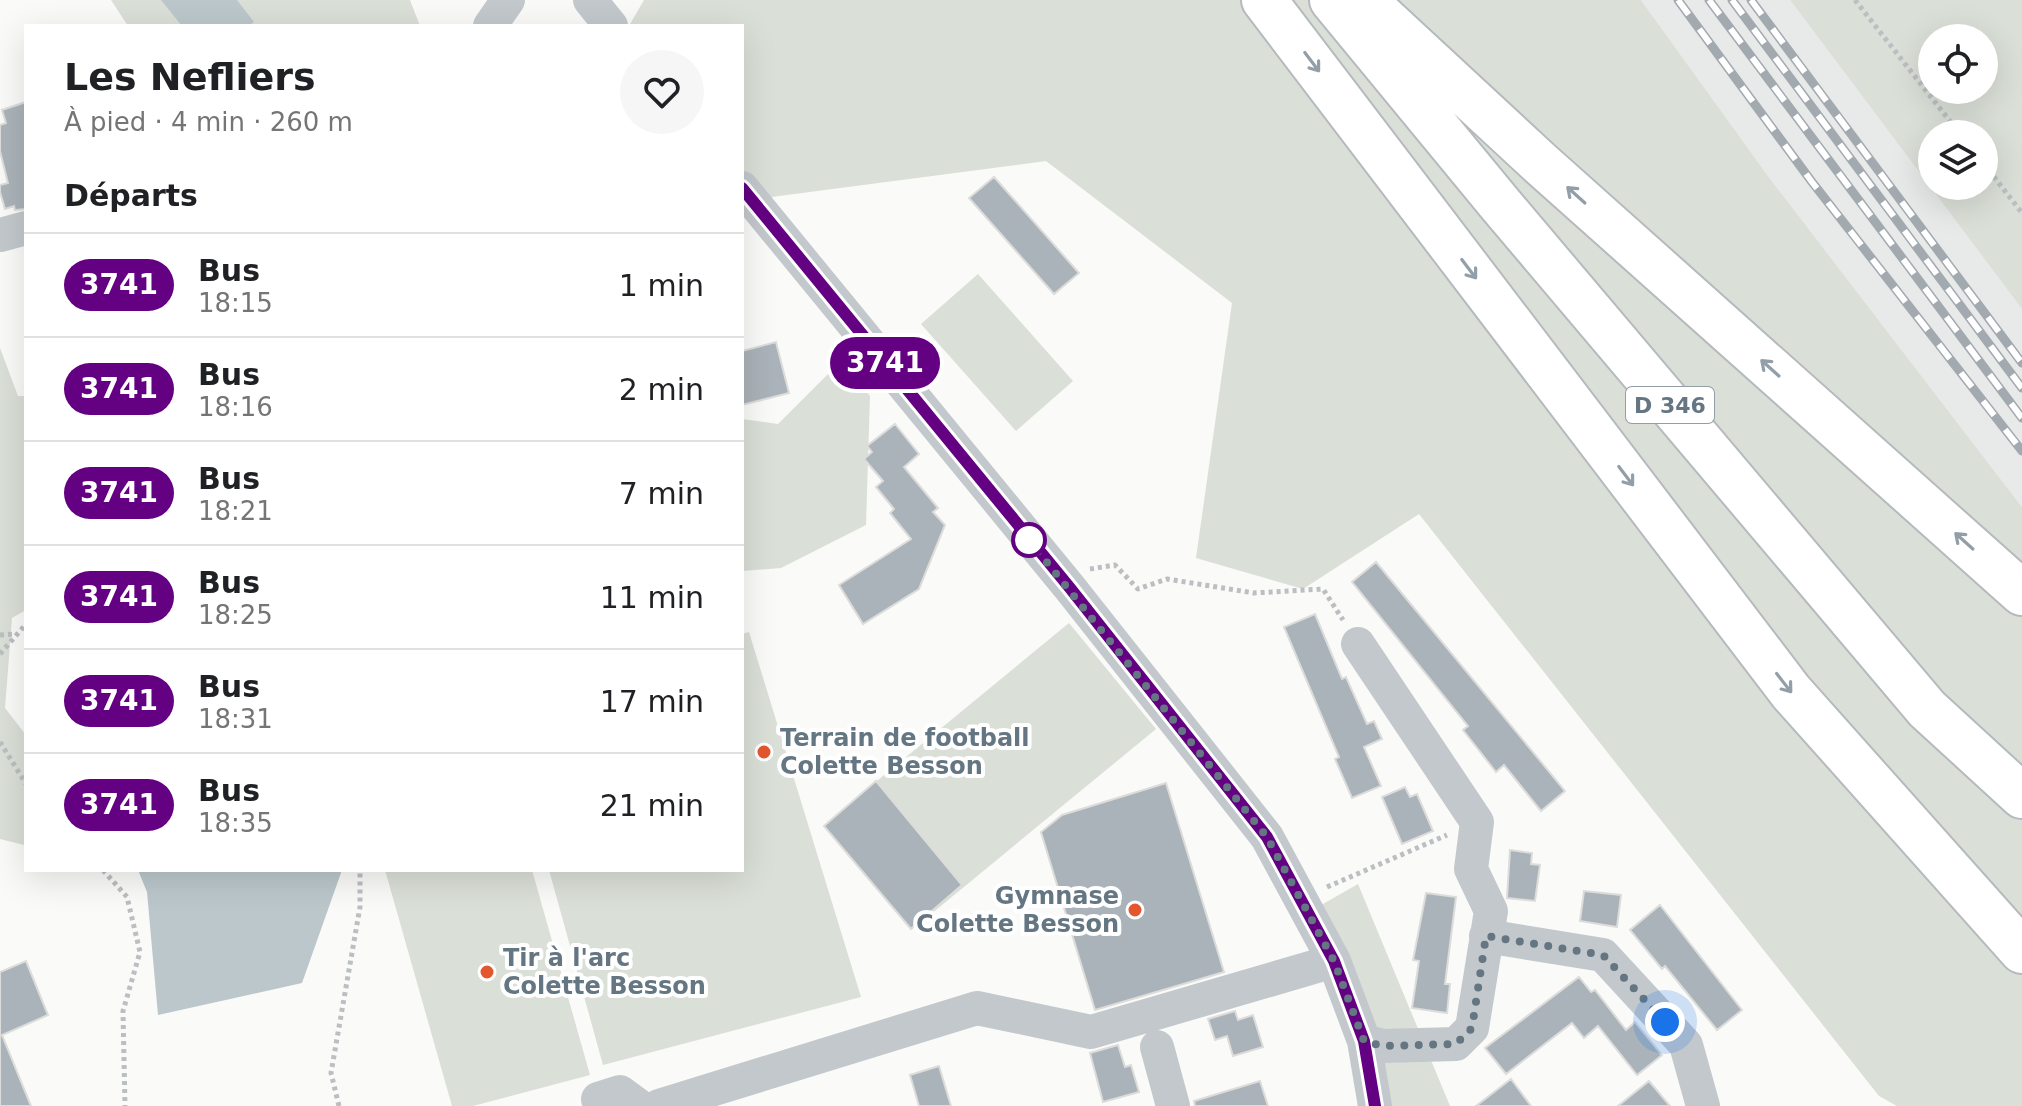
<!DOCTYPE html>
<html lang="fr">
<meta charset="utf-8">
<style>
body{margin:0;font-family:"DejaVu Sans",sans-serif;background:#f6f6f6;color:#202124;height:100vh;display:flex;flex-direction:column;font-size:30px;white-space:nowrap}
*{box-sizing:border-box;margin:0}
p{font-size:26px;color:#757577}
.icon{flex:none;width:44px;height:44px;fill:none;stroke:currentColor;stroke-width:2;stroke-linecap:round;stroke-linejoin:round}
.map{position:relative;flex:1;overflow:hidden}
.details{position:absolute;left:24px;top:24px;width:720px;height:848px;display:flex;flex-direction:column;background:#fff;border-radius:0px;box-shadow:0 8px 32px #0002}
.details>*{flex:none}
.badge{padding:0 16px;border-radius:26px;font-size:28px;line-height:52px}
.buttons{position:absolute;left:1918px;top:24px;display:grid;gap:16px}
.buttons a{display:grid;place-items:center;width:80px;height:80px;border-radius:50%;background:#fff;box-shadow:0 8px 32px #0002;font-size:40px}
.you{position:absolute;width:40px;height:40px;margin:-20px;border:6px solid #fff;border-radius:50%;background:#1a73e8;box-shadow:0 0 0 12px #1a73e833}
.map>.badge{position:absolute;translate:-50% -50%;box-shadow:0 0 0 4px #fff}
h2{padding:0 40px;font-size:30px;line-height:72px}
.round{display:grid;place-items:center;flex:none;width:84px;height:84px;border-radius:42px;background:#f6f6f6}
.overview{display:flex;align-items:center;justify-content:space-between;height:136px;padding:0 40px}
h1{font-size:38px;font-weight:700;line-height:60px}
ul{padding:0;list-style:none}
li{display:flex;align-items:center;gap:24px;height:104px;padding:0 40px;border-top:2px solid #e0e0e0}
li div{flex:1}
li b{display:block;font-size:30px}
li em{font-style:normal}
li .badge{min-width:88px;font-weight:700;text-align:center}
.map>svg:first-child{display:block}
.built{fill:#e8e9e9}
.green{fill:#dadfd7;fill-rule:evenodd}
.water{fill:#bbc7cb}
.building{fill:#aab3b9;stroke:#dcdcda;stroke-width:2}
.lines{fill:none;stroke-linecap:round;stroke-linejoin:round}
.major-casing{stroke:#b5babe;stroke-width:48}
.path{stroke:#bbbfc2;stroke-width:5;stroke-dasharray:4 4;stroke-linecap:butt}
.minor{stroke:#c3c8cc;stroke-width:34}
.major{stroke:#fff;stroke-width:44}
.rail-casing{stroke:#a2aab0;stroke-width:9}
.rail{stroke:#fff;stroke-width:6;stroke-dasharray:18;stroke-linecap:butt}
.oneway{stroke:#939fa8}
.line-casing{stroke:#fff;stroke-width:18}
.line{stroke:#640082;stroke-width:12}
.walk{stroke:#657683;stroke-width:8;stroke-dasharray:0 14.4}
.stop-dot{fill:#fff;stroke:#640082;stroke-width:4}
.poi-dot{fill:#e4572e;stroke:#fff;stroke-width:3}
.labels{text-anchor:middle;stroke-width:8;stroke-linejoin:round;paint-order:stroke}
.shield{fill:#fff;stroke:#939fa8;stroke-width:2}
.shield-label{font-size:22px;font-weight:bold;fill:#657683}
.poi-label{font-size:24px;font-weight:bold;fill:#657683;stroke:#fff;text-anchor:start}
</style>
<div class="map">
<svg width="2022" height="1106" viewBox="0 0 2022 1106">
<rect width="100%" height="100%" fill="#fafaf8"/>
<path class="built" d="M1641,0h149l232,309v198l-254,-331z"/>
<path class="green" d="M111,0h299l10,26h-292z
M644,0h997l127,176 254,331v599h-125l-18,-10 -460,-582 -116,75 -107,-31 36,-255 -186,-142 -304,40v-175h-113z
M1790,0h232v309zM1932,38h52v52h-52zM1932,134h52v52h-52z
M978,274l95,107 -57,50 -95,-107z
M0,348l18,48h8v214l-14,8 -7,90 21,27 -2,110 -24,-6z
M842,360l28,36 -4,129 -85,43 -39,3v-152l36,5z
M1069,623l87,106 -242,199 -87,-106z
M749,632l112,365 -258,68 -54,-195h193v-236z
M385,870h147l58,205 -117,31h-21z
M1358,884l92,222h-62l-72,-198z"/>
<path class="water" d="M161,0h76l17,22 -6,4h-66z
M138,870h204l-40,113 -144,32 -11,-123z"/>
<path class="building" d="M26,102v107l-11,1 -1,-4 -9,3 -5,-17v-7l8,-2 -8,-32v-26l6,-2 -4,-13z
M994,177l85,96 -25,21 -85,-96z
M776,342l13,51 -47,12v-54z
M895,424l24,30 -15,13 34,41 -5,4 12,13 -26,64 -56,35 -24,-39 72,-46 -21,-26 4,-4 -18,-22 7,-6 -19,-22 8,-7 -5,-6z
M1376,562l189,229 -24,20 -37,-46 -8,7 -33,-42 5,-4 -116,-144z
M1315,614l27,65 4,-2 21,47 7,-3 8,18 -18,8 17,39 -29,12 -17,-39 4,-2 -55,-130z
M876,781l86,104 -51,44 -87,-103z
M1166,783l58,189 -129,38 -54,-178 21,-17z
M1405,787l5,10 7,-3 16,37 -31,13 -20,-47z
M1510,850l22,3 -1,11 9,1 -5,36 -28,-3z
M1584,891l37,4 -4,32 -37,-6z
M1426,893l30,4 -11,87h5l-3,29 -35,-5 7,-47 -6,-1z
M1660,905l82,105 -25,20 -52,-64 -3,3 -32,-39z
M26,961l22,54 -46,20 29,71h-31v-134z
M1579,977l12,15 4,-2 31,40 9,-8 27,33 -25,20 -39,-49 -14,12 -12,-15 -66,51 -21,-26z
M1235,1011l3,9 15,-5 10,32 -30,9 -6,-20 -12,4 -7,-21z
M1118,1045l7,22 6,-2 8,27 -36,10 -13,-49z
M939,1066l12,40h-32l-9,-31z
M1511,1079l20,27h-55z
M1260,1081l8,25h-73l-1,-5z
M1649,1081l21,25h-52z"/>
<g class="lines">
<g class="major-casing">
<path id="major" d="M1264,0l527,692 231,259
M1332,0l168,204 427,505 95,87
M1364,0l176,163 482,430"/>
</g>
<path class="path" d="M1855,0l105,134
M1984,164l38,49
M1090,569l25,-4 23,24 29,-10 87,14 69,-4 20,31
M0,635l15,-1
M0,654l26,-30
M0,742l26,42
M103,870l24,27 13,55 -17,59 2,95
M1327,887l120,-52
M339,1106l-8,-33 29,-166v-37"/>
<path class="minor" d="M590,0l21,26
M490,26l18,-26
M742,188l328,400 197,249 67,124 30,80 11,65
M0,235l26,-7
M1358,644l119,178 -6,47 20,42 -19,117 -16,16 -74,2 -18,-5
M1486,936l117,19 83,90 17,61
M1157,1047l16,59
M598,1099l22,-7 19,14
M659,1106l318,-98 114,24 243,-71"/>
<use href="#major" class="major"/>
<g class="rail-casing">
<path id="rail" d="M1678,0l134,182 210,269
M1709,0l313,418
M1732,0l290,388
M1751,0l271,363"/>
</g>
<use href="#rail" class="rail"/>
</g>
<defs><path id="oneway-shaft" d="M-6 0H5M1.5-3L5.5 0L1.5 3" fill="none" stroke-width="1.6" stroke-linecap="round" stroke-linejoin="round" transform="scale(2)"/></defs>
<g class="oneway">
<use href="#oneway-shaft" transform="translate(1312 62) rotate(53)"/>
<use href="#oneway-shaft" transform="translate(1576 195) rotate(-138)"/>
<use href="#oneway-shaft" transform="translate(1469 269) rotate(53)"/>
<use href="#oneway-shaft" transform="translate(1770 368) rotate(-138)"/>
<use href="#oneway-shaft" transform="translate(1626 476) rotate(53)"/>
<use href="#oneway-shaft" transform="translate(1964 541) rotate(-138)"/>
<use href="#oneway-shaft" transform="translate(1784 683) rotate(52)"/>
</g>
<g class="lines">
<g class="line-casing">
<path id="line" d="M742,188l328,400 197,249 67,124 30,80 11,65"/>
</g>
<use href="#line" class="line"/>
<path class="walk" d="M1029,540l238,297 67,124 30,80 18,5 74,-2 16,-16 14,-92 117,19 62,67"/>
</g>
<circle class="stop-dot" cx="1029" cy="540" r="16"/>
<g class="poi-dot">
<circle cx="764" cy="752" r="8"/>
<circle cx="1135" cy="910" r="8"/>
<circle cx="487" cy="972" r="8"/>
</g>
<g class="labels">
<rect class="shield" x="1626" y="387" width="88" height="36" rx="6"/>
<g class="shield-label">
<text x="1670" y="413">D 346</text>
</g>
<g class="poi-label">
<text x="780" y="746">Terrain de football<tspan x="780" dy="28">Colette Besson</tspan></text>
<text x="1119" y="904" text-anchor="end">Gymnase<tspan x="1119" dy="28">Colette Besson</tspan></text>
<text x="503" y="966">Tir à l'arc<tspan x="503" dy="28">Colette Besson</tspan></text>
</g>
</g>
</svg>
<div class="buttons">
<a><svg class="icon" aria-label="locate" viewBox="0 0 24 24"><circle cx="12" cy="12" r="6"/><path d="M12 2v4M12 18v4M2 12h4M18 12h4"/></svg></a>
<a><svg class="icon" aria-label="layers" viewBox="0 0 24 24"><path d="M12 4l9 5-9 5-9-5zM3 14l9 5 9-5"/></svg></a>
</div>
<div class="you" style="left:1665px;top:1022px"></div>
<b class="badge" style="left:885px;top:363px;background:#640082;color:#fff">3741</b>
<section class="details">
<div class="overview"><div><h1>Les Nefliers</h1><p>À pied · 4 min · 260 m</p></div><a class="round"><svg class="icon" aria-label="heart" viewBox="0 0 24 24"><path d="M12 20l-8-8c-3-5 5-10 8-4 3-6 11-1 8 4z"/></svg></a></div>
<h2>Départs</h2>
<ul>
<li><span class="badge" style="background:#640082;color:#fff">3741</span><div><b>Bus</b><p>18:15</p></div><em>1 min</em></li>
<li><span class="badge" style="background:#640082;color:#fff">3741</span><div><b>Bus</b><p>18:16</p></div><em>2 min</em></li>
<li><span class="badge" style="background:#640082;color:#fff">3741</span><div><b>Bus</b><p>18:21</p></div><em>7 min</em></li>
<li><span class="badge" style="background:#640082;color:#fff">3741</span><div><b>Bus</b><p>18:25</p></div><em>11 min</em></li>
<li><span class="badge" style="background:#640082;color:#fff">3741</span><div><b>Bus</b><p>18:31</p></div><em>17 min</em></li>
<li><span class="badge" style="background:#640082;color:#fff">3741</span><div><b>Bus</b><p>18:35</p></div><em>21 min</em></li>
</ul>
</section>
</div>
